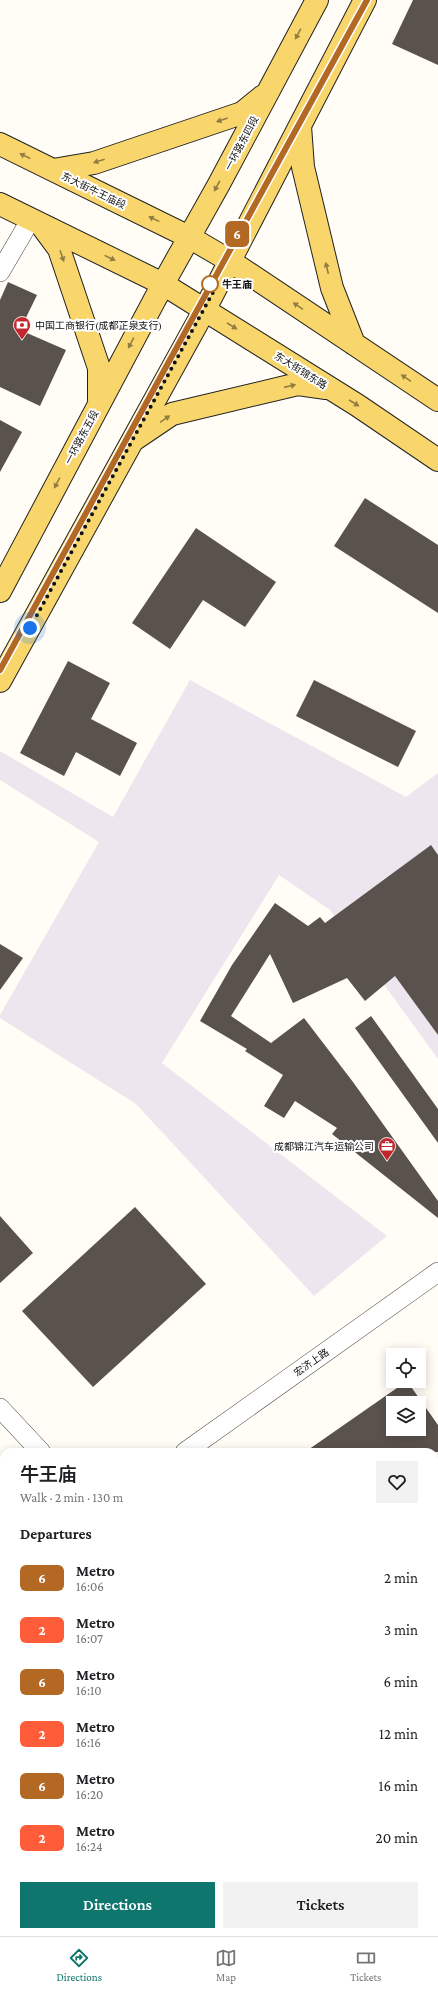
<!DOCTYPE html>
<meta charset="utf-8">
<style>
body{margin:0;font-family:"Crimson Pro","Noto Sans SC",serif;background:#f2f2f2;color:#202124;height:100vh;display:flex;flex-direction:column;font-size:15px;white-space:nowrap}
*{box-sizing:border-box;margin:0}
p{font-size:13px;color:#757577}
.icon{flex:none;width:22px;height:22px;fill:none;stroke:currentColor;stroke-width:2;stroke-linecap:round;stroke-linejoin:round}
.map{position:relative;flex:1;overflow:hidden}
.details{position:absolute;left:0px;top:1448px;width:438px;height:488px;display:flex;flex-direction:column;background:#fff;border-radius:12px 12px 0 0;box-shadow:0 2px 10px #0003}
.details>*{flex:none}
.badge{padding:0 8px;border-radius:6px;font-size:14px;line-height:26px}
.controls{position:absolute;left:386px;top:1348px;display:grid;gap:8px}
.controls a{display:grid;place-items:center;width:40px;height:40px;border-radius:0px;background:#fff;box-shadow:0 2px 10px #0003;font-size:20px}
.you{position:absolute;width:20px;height:20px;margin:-10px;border:3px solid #fff;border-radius:50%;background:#1a73e8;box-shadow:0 0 0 6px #1a73e833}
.map>.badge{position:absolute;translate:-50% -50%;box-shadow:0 0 0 2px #fff}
h2{padding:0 20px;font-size:15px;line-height:36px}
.round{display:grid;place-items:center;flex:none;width:42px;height:42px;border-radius:0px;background:#f2f2f2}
.overview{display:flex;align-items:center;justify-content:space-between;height:68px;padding:0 20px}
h1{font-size:19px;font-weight:600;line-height:30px}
.button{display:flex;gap:8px;margin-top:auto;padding:8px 20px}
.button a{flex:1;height:46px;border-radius:0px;background:#0f766e;color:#fff;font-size:16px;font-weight:600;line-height:46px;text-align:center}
.button a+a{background:#f2f2f2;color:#202124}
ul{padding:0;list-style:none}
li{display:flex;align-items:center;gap:12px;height:52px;padding:0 20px}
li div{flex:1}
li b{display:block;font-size:15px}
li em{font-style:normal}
li .badge{min-width:44px;font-weight:700;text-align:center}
.tabs{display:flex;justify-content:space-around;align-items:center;height:56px;border-top:1px solid #e0e0e0;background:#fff;font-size:11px;color:#757577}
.tabs a{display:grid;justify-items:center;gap:2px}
.tabs .selected{color:#0f766e}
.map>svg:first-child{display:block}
.industrial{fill:#eee6ef}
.green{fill:#d5ebbd}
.building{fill:#5a524d;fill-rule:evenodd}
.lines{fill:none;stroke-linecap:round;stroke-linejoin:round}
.street-casing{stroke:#444;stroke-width:20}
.primary-casing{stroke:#222;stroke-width:24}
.street{stroke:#fff;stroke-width:19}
.primary{stroke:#f9d66b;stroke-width:22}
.oneway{fill:#917d42}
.line-casing{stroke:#fff;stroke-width:9}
.line{stroke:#b36924;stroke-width:6}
.walk{stroke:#111;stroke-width:4;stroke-dasharray:0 7.2}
.stop-dot{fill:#fff;stroke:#b36924;stroke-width:2}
.labels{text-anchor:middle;stroke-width:4;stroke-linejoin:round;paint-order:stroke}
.street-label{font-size:10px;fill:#111;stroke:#fff}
.stop-label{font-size:10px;font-weight:bold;fill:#111;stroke:#fff;text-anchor:start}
.poi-label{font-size:10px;fill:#111;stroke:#fff;text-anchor:start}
</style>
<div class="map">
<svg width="438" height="1936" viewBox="0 0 438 1936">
<rect width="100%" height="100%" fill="#fffdf5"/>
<path class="industrial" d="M190,680l216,117 32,-24v286l-108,-149 -51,-35 -117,188 225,173 -73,60 -178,-192 -136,-86v-3l99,-173 -99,-62v-29l113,66z"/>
<path class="green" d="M438,1536v59l-4,-3v-53z
M434,1751l4,4v35l-4,2z"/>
<path class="building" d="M413,0h25v65l-46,-21z
M8,282l29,13 -17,35 46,20 -26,56 -40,-19v-87z
M0,420l22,12 -22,40z
M365,498l73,47v68l-104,-67z
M196,528l80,54 -31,45 -42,-27 -33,49 -38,-26z
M68,661l42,22 -19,36 46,24 -17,33 -44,-24 -12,24 -44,-23z
M314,680l102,51 -18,36 -102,-51z
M431,845l7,10v180l-43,-59 -30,25 -18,-23 -54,25 -23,-49 -39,62 40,27 33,-25 49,64 85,119v17l-106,-84 5,-6 -42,-27 -11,17 -20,-12 19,-31 -38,-24 2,-2 -47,-28 32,-56 43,-62 33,23 12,-9 5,6z
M0,944l23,14 -23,32z
M371,1016l67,93v34l-83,-115z
M135,1207l71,77 -113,103 -71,-76z
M0,1216l33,37 -33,30z
M407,1381l31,44v27h-133zM393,1403h26v26h-26z"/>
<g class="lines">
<g class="street-casing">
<path id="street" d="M0,272l31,-53
M0,1408l41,44
M185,1452l253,-180
M0,1584l4,-3
M434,1719l4,3
M0,1916l4,5
M13,1932l3,4"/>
</g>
<g class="primary-casing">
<path id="primary" d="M300,126l3,41 29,121 22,56
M0,144l189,93 41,24 208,139
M53,170l41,-7 148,-50 21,-17
M0,204l163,80 194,121 81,55
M42,226l17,23 40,119v32
M135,439l37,-25 126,-30 28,4
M0,591l163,-307 56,-100 98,-184
M0,681l205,-372 160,-309"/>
</g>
<use href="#street" class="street"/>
<use href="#primary" class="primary"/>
</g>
<defs><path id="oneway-solid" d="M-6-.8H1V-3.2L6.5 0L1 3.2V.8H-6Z"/></defs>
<g class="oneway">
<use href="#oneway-solid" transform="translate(298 34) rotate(118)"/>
<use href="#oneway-solid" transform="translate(222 120) rotate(161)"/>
<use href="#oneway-solid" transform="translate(25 156) rotate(-154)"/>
<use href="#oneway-solid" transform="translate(99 161) rotate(162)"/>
<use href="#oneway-solid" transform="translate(217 186) rotate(119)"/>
<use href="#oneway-solid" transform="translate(154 219) rotate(-154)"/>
<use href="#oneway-solid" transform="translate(62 256) rotate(71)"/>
<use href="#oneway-solid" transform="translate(110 258) rotate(26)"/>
<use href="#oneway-solid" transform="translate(327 268) rotate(-103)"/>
<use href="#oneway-solid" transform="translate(298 306) rotate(-146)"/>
<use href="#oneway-solid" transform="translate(232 326) rotate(32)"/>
<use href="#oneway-solid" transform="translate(131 343) rotate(118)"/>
<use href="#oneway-solid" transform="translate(406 378) rotate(-146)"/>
<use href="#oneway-solid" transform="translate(290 386) rotate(-13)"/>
<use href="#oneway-solid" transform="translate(354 403) rotate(32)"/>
<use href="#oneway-solid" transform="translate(165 419) rotate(-34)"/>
<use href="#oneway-solid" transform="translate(57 483) rotate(118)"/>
</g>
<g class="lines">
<g class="line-casing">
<path id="line" d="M0,670l367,-670"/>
</g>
<use href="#line" class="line"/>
<path class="walk" d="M30,628l187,-343 -7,-1"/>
</g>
<defs>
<g id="bank-pin" transform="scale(0.9)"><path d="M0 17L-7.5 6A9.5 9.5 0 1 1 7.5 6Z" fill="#c4262e" stroke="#fff"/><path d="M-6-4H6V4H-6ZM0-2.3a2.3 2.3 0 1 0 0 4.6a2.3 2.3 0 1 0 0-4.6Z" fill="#fff"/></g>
<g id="office-pin" transform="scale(0.9)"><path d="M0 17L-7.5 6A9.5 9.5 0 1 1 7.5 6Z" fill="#c4262e" stroke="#fff"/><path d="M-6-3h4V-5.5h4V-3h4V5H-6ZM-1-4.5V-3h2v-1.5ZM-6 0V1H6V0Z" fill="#fff"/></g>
</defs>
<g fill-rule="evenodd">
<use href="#bank-pin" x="22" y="325"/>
<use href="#office-pin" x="387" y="1146"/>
</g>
<circle class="stop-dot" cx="210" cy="284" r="8"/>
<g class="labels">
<g class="street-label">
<text transform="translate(241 143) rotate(-62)" y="4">一环路东四段</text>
<text transform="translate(94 190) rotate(26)" y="4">东大街牛王庙段</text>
<text transform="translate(301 370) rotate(32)" y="4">东大街锦东路</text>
<text transform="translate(81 437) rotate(-62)" y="4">一环路东五段</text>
<text transform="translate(311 1362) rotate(-35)" y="4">宏济上路</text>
</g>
<g class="stop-label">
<text x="222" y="288">牛王庙</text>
</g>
<g class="poi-label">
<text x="35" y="329">中国工商银行(成都芷泉支行)</text>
<text x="374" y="1150" text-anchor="end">成都锦江汽车运输公司</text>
</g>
</g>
</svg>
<div class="controls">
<a><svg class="icon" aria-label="locate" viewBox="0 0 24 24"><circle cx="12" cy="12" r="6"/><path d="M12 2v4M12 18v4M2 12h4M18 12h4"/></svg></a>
<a><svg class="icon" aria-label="layers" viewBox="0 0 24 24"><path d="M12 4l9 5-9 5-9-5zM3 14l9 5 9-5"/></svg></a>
</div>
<div class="you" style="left:30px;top:628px"></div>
<b class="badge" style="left:237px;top:234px;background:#b36924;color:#fff">6</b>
<section class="details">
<div class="overview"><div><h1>牛王庙</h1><p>Walk · 2 min · 130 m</p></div><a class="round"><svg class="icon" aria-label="heart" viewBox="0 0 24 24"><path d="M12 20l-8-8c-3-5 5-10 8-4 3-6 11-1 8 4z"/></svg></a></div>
<h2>Departures</h2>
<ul>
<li><span class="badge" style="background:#b36924;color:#fff">6</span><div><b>Metro</b><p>16:06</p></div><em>2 min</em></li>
<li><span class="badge" style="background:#ff5c39;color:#fff">2</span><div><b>Metro</b><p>16:07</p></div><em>3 min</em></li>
<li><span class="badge" style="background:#b36924;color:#fff">6</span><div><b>Metro</b><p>16:10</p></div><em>6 min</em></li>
<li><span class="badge" style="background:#ff5c39;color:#fff">2</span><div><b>Metro</b><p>16:16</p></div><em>12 min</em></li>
<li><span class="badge" style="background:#b36924;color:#fff">6</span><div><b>Metro</b><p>16:20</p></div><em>16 min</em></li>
<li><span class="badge" style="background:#ff5c39;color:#fff">2</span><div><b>Metro</b><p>16:24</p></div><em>20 min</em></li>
</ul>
<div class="button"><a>Directions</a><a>Tickets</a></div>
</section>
</div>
<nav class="tabs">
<a class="selected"><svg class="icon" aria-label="directions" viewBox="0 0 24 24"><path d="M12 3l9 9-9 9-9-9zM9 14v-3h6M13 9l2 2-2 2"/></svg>Directions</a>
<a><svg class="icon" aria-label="map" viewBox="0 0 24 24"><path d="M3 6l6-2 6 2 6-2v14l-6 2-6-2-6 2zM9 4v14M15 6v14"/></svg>Map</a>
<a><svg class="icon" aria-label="tickets" viewBox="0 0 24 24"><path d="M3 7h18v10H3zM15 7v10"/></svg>Tickets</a>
</nav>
